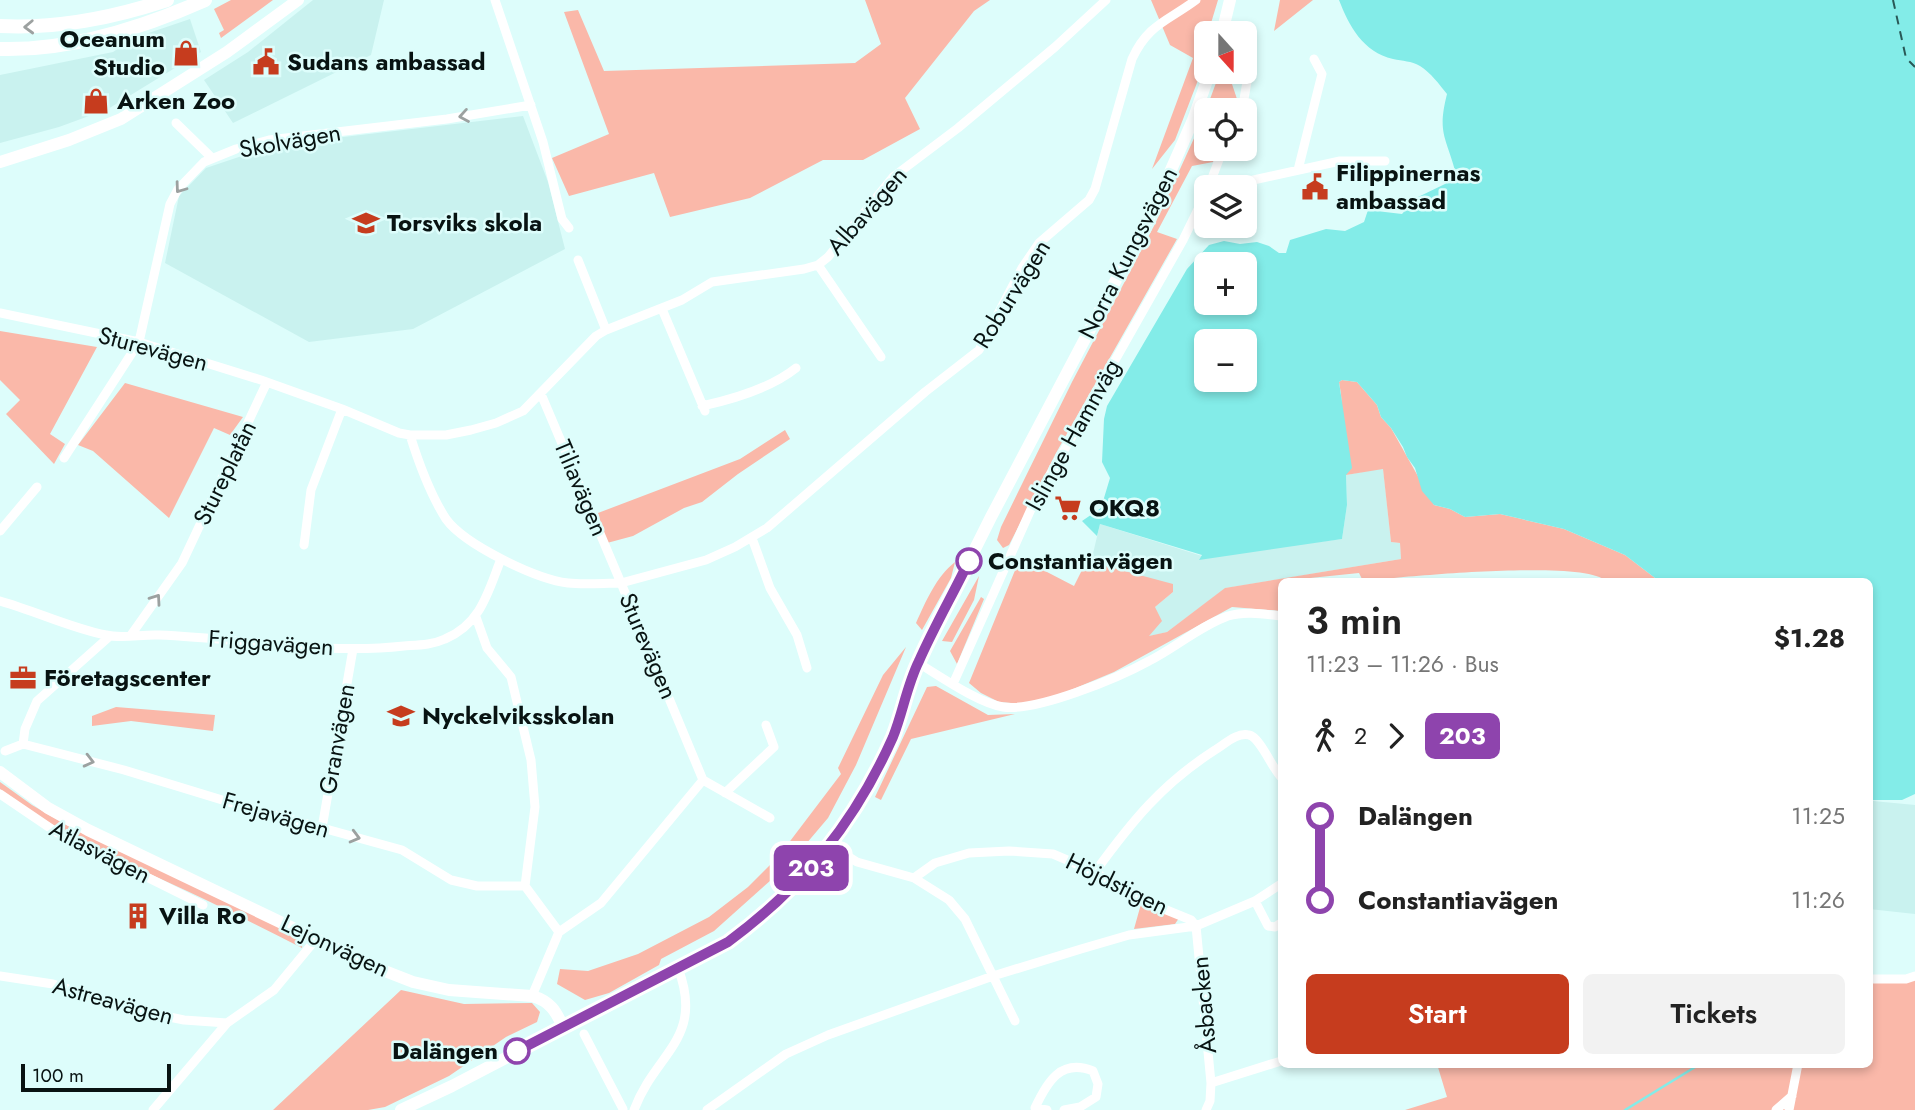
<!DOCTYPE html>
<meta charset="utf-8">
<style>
body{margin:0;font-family:Jost,sans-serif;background:#f2f2f2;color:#222;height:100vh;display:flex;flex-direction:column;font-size:26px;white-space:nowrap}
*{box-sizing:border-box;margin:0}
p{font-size:23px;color:#767676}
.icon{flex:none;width:38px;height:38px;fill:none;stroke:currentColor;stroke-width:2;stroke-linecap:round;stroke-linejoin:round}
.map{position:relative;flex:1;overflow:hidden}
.panel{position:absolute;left:1278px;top:578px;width:595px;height:490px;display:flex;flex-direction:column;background:#fff;border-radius:10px;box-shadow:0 4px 10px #0003}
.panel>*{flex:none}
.badge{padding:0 14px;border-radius:10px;font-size:24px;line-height:46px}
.needle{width:46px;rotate:159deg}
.tools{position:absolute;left:1194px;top:21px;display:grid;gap:14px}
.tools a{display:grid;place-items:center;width:63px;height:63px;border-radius:10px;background:#fff;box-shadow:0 4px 10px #0003;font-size:35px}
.scale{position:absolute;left:21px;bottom:18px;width:150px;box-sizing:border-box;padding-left:7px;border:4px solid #081312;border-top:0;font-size:19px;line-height:24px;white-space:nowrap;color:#081312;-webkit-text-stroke:5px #ddfdfb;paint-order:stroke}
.map>.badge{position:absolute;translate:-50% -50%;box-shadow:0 0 0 4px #fff}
.legs{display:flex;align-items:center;gap:10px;height:77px;padding:0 28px;font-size:23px}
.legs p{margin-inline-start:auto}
.overview{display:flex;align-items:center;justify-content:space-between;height:119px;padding:0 28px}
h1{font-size:38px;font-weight:600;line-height:52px}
.action{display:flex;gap:14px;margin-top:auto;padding:14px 28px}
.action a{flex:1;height:80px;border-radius:10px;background:#c63c1e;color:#fff;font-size:28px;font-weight:600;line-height:80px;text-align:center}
.action a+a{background:#f2f2f2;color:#222}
ul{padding:0 28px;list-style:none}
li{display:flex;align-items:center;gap:24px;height:84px;font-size:26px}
li i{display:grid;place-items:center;width:10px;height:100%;margin:0 9px;background:currentColor}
li i::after{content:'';width:18px;height:18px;margin:-9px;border:5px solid;border-radius:50%;background:#fff}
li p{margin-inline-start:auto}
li:first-child i{background:linear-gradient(#0000 50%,currentColor 0)}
li:last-child i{background:linear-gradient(currentColor 50%,#0000 0)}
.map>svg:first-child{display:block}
.built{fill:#c9f2ef}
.green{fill:#fab8a9}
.water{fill:#83ece8;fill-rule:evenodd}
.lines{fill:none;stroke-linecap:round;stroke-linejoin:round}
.stream{stroke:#83ece8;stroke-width:2.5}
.ferry{stroke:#295856;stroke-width:2;stroke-dasharray:9 7;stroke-linecap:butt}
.street{stroke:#fff;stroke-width:9}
.secondary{stroke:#fff;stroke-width:12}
.primary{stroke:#fff;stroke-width:14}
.oneway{stroke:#9ca1a0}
.line-1-casing{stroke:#fff;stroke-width:16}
.line-1{stroke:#8e44ad;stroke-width:10}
.stop-1-dot{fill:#fff;stroke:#8e44ad;stroke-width:3.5}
.labels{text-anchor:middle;stroke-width:5;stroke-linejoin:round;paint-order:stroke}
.poi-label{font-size:24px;font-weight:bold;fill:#081312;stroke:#ddfdfb;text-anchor:start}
.street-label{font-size:24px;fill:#081312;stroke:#ddfdfb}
.stop-label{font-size:24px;font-weight:bold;fill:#081312;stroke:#ddfdfb;text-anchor:start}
</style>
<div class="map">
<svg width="1915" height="1110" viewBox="0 0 1915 1110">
<rect width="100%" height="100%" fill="#ddfdfb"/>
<path class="built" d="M313,0h71l-13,55 -138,68 -29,-43 44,-28z
M190,19l11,33 -93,57 -49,18 -59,16v-68l113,-23 21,-14z
M523,116l25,66 17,67 -152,80 -104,13 -144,-79 14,-67 27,-28 69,-23z
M1383,468l8,74 9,1 1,16 -175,29 -59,44 -20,5 8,-30 18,-15 -82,-30 9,-38 102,32 140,-17 5,-34 -1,-30z
M1873,801l42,4v109l-46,-5v-91h2z"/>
<path class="green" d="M231,0h42l-52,38 -2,-5 5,-3 -10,-21z
M865,0h125l-16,11 -69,87 15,31 -57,31h-40l-73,38 -80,19 -16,-44 -85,23 -17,-38 57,-24 -45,-122 14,-2 26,61 251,-8 26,-19z
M1151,0h67l-10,33h-2l-6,42 -25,65 -23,29 41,-111 -23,-13z
M1280,0h33l-39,31z
M1220,72h8l9,27 -3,11h-28z
M1206,112v37h13l-6,13 -21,4 -35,66 20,7 -121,214 -47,92 -6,3 -6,-8 4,-13 71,-145 83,-158z
M0,331l97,16 -47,87 15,10 -11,20 -48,-50 14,-14 -20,-20z
M1342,380l15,2 20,23 4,12 10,11 43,77 16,4 15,8 35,-3 64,15 61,26 34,26h-53c-22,-22 -205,-4 -243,0l-4,-8 -49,5 -2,3h-27v30l-49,-4 -118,65 -60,25 -30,7 -25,-2 -18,-9 -12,-10 51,-125 54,28 9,-18 8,-6 82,22v8l-18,15 7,14 -13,15 18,-4 58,-44 176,-29 -1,-16 -9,-1 -8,-73 -37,6 -5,-81 -2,-12z
M125,383l118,34 -13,18 -16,-7 -45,90 -76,-67 -15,-6z
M785,430l5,9 -52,35 -36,28 -18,6 -51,28 -26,7 -9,-30 142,-54z
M955,562l-4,16 -29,52 -6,-7c10,-22 20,-46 39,-61z
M979,576l-5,24 -22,42 -10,-1z
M981,597l3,2 -27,65 -7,-13z
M906,647l-50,118 -28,53 -39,46 -75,67 -53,28 -2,6 -50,28 -24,7 -28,-16 3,-15 28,2 50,-17 71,-37 39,-30 30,-30 63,-83 -3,-6 45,-93z
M936,686l52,29 27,-1 -104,25 -30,61 -6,-3 52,-110z
M116,707l99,8 -2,16 -82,-10 -39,5v-10z
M0,782l32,23 36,21 235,112 -1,10c-46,-23 -92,-47 -139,-68 -57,-27 -114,-52 -163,-91z
M1141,904l38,14 -4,6 -41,5z
M1869,976h46v134h-510l42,-13 -10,-33h432z
M401,990l63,14 68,-1 8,9 -3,10 -31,15 -57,39 -64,31 -17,3h-95z"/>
<path class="water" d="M1339,0h576v794l-13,6h-29l-4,16v-235h-210l-34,-26 -61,-26 -64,-15 -35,3 -15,-8 -16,-4 -12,-14 -7,-23 -8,-11 -4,-10 -12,-19 -10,-11 -4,-12 -20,-23 -15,-2 -3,2 13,86 -6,7 1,30 -5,34 -143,21 3,-5 -102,-31 -3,12 -15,-15 19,-13 9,-30 -8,-16 2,-43 3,-13 80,-137 22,-24 15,-4 16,3 17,-2 12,4 10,7h7l4,-13 36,-11 19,2 19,-9 4,-12 34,4 14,-16 29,-14 11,-10c-10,-38 -19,-40 -9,-80 -8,-10 -16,-21 -27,-28 -9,-5 -17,-5 -27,-7 -30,-7 -44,-33 -54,-59zM1206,264h38v39h-38zM1206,341h38v39h-38z"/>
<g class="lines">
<path class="stream" d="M1625,1110l75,-46"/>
<path class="ferry" d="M1893,0l13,58 9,9"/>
<path class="street" d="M495,0l48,142 19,77 7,9
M1240,110l4,-11 5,-29
M176,123l36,35
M1298,170l24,-96 -8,-15
M1210,183h30l100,-22h45
M1209,186l14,-37
M578,260l28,70
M818,265l63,92
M662,309l43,102
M0,313l139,29 122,38 81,29 57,24 11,2h36l25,-5 25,-7 27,-12 73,-75 10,-6 76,-30 30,-18 92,-13 14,-4 10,-8 65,-80 65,-49 97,-81 51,-47
M541,394l80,189 85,-23 29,-13 32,-19 158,-136 54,-42 43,-82 17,-25 50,-43 6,-11 37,-130c16,-35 36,-38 64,-59
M702,406c32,-7 69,-18 94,-38
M410,435c9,29 20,59 36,84 19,26 90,60 122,64 17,2 36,0 53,0l82,197 -102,123 -42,29 -27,64
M64,458l75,-116 31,-138 8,-15 26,-27 32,-13 33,-9 178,-21 84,-14
M0,531l37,-44
M752,538l18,50 27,47 10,33
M304,545l7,-55 31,-81
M0,601c36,10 70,27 106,34 17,4 36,-1 53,0 81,3 164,20 245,11 14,-1 28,-1 41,-7 36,-15 43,-47 56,-80
M476,617l11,31 24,29 20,83 4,47 -10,79 34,46
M131,635l51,-72 85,-181
M918,663c22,13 60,40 85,44 33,5 115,-29 146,-46 26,-13 51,-35 79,-45 17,-5 35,-2 53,0
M953,684l79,-177 151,-267 23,-47
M23,744l101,26 108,33 170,47 49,30 26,6h48
M5,751l18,-7 2,-15 12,-28 73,-65
M703,780l67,38
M725,793l49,-46 -8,-22
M0,794l56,38 147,73
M322,828l31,-179
M830,845l27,17 57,16 35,22 16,19 50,102
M1095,872c37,-51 67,-88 120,-122 10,-6 22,-18 34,-15 11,2 23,33 32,42
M914,878l21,-15 34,-10 40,-2 44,3 42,18 42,26 54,22 5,6 15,157
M1255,901l13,25 7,1 6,-4
M0,976l53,8 77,25 54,11 43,3
M1869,979h37l9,-3
M584,1034l39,75
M153,1110l74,-87 47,-33 43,-52
M634,1110c21,-57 71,-71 44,-142
M707,1110l79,-56 42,-19 165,-59 88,-27 48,-14 67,-9 59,-25 26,-17
M1047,1110l-12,-2c12,-26 26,-50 58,-37l5,13 -2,13 -16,10 -16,3
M1206,1110l4,-9 1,-18 70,-22
M1776,1110l16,-14
M1789,1110l9,-46"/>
<path class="secondary" d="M1222,33l8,-33
M0,162l69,-22 52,-21 106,-67 71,-52
M0,772l48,36 40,22 284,136 41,16 36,8 83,6c18,5 24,15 31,31
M401,1110l51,-24 276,-144 52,-42 50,-55 34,-50 29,-60 25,-72 73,-146 164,-311 38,-86 17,-48"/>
<path class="primary" d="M0,26c58,3 112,-8 167,-26
M0,49c70,2 142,-21 205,-49"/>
</g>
<defs><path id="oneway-chevron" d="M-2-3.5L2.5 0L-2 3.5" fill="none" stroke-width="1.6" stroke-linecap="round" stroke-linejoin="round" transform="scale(1.75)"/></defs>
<g class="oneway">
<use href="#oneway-chevron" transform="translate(29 27) rotate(178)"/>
<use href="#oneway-chevron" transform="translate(464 116) rotate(170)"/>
<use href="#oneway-chevron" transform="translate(180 188) rotate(126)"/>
<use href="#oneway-chevron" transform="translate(156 599) rotate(-55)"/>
<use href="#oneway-chevron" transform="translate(89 761) rotate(14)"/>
<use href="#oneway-chevron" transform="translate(355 837) rotate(15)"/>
</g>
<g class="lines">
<g class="line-1-casing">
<path id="line-1" d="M517,1051l211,-109c75,-55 127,-120 165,-205 10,-25 14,-52 26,-76 15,-34 34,-67 50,-100"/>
</g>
<use href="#line-1" class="line-1"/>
</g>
<defs>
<g id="shop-bare" transform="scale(2.1)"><path d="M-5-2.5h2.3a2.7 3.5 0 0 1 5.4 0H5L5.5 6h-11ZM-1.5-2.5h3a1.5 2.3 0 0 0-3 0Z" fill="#c63c1e" stroke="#ddfdfb" stroke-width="2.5" paint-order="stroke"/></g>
<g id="civic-bare" transform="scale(2.1)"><path d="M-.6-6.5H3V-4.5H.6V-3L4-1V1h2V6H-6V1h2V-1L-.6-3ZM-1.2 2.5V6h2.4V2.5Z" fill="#c63c1e" stroke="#ddfdfb" stroke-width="2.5" paint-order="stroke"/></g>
<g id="school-bare" transform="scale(2.1)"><path d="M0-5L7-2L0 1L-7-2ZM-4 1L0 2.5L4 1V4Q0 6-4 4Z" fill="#c63c1e" stroke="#ddfdfb" stroke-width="2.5" paint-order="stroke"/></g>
<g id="supermarket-bare" transform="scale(2.1)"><path d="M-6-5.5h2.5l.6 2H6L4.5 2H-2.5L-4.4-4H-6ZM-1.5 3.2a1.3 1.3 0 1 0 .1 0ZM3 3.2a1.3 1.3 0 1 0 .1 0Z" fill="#c63c1e" stroke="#ddfdfb" stroke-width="2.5" paint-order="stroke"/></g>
<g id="office-bare" transform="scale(2.1)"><path d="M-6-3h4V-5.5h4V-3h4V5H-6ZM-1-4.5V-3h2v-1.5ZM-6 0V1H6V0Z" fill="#c63c1e" stroke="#ddfdfb" stroke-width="2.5" paint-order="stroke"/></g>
<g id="building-bare" transform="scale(2.1)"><path d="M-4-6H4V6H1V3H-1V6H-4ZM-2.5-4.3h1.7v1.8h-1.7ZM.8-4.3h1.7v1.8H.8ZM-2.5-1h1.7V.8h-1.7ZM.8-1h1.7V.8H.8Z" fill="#c63c1e" stroke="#ddfdfb" stroke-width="2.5" paint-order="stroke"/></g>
</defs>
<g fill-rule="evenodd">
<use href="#shop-bare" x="186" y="53"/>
<use href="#civic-bare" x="266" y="62"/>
<use href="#shop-bare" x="96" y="101"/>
<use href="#civic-bare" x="1315" y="187"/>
<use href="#school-bare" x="366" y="223"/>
<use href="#supermarket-bare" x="1068" y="508"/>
<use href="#office-bare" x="23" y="678"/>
<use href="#school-bare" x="401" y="716"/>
<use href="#building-bare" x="138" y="916"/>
</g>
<g class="stop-1-dot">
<circle cx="969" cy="561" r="12"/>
<circle cx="517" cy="1051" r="12"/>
</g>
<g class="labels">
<g class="poi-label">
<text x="165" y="47" text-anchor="end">Oceanum<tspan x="165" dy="28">Studio</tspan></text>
<text x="287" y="70">Sudans ambassad</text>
<text x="117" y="109">Arken Zoo</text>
<text x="1336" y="181">Filippinernas<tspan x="1336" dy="28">ambassad</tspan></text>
<text x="387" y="231">Torsviks skola</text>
<text x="1089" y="516">OKQ8</text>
<text x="44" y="686">Företagscenter</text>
<text x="422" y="724">Nyckelviksskolan</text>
<text x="159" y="924">Villa Ro</text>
</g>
<g class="street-label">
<text transform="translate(290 141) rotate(-10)" y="8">Skolvägen</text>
<text transform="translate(867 211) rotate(-49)" y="8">Albavägen</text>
<text transform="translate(1128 253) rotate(-63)" y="8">Norra Kungsvägen</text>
<text transform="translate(1012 294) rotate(-58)" y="8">Roburvägen</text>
<text transform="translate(153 349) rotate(15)" y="8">Sturevägen</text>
<text transform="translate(1073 435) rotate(-61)" y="8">Islinge Hamnväg</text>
<text transform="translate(225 473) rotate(-64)" y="8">Stureplatån</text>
<text transform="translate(581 488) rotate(67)" y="8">Tiliavägen</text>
<text transform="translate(271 643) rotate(4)" y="8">Friggavägen</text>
<text transform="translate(648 646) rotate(67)" y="8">Sturevägen</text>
<text transform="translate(337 739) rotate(-80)" y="8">Granvägen</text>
<text transform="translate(276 815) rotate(16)" y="8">Frejavägen</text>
<text transform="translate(100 852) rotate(27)" y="8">Atlasvägen</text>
<text transform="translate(1117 884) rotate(26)" y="8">Höjdstigen</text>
<text transform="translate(335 946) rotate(25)" y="8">Lejonvägen</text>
<text transform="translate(113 1001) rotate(15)" y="8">Astreavägen</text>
<text transform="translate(1204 1005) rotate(-95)" y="8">Åsbacken</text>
</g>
<g class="stop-label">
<text x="988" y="569">Constantiavägen</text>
<text x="498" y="1059" text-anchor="end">Dalängen</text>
</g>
</g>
</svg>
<div class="tools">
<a><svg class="needle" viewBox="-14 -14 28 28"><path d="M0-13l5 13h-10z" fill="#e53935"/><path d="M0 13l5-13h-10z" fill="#767676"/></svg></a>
<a><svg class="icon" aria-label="locate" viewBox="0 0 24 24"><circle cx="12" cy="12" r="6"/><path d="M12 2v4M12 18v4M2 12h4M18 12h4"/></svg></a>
<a><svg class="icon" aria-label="layers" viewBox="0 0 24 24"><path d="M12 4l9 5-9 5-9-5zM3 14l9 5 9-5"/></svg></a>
<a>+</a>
<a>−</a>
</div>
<div class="scale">100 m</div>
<b class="badge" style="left:811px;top:868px;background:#8e44ad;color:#fff">203</b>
<section class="panel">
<div class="overview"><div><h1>3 min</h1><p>11:23 – 11:26 · Bus</p></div><b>$1.28</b></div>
<div class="legs"><svg class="icon" aria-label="walk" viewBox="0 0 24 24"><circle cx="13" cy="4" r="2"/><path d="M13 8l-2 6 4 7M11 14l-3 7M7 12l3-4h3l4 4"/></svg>2<svg class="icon" aria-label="forward" viewBox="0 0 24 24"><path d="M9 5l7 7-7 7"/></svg><b class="badge" style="background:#8e44ad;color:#fff">203</b></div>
<ul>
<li><i style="color:#8e44ad"></i><b>Dalängen</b><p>11:25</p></li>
<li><i style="color:#8e44ad"></i><b>Constantiavägen</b><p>11:26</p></li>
</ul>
<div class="action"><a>Start</a><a>Tickets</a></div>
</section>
</div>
